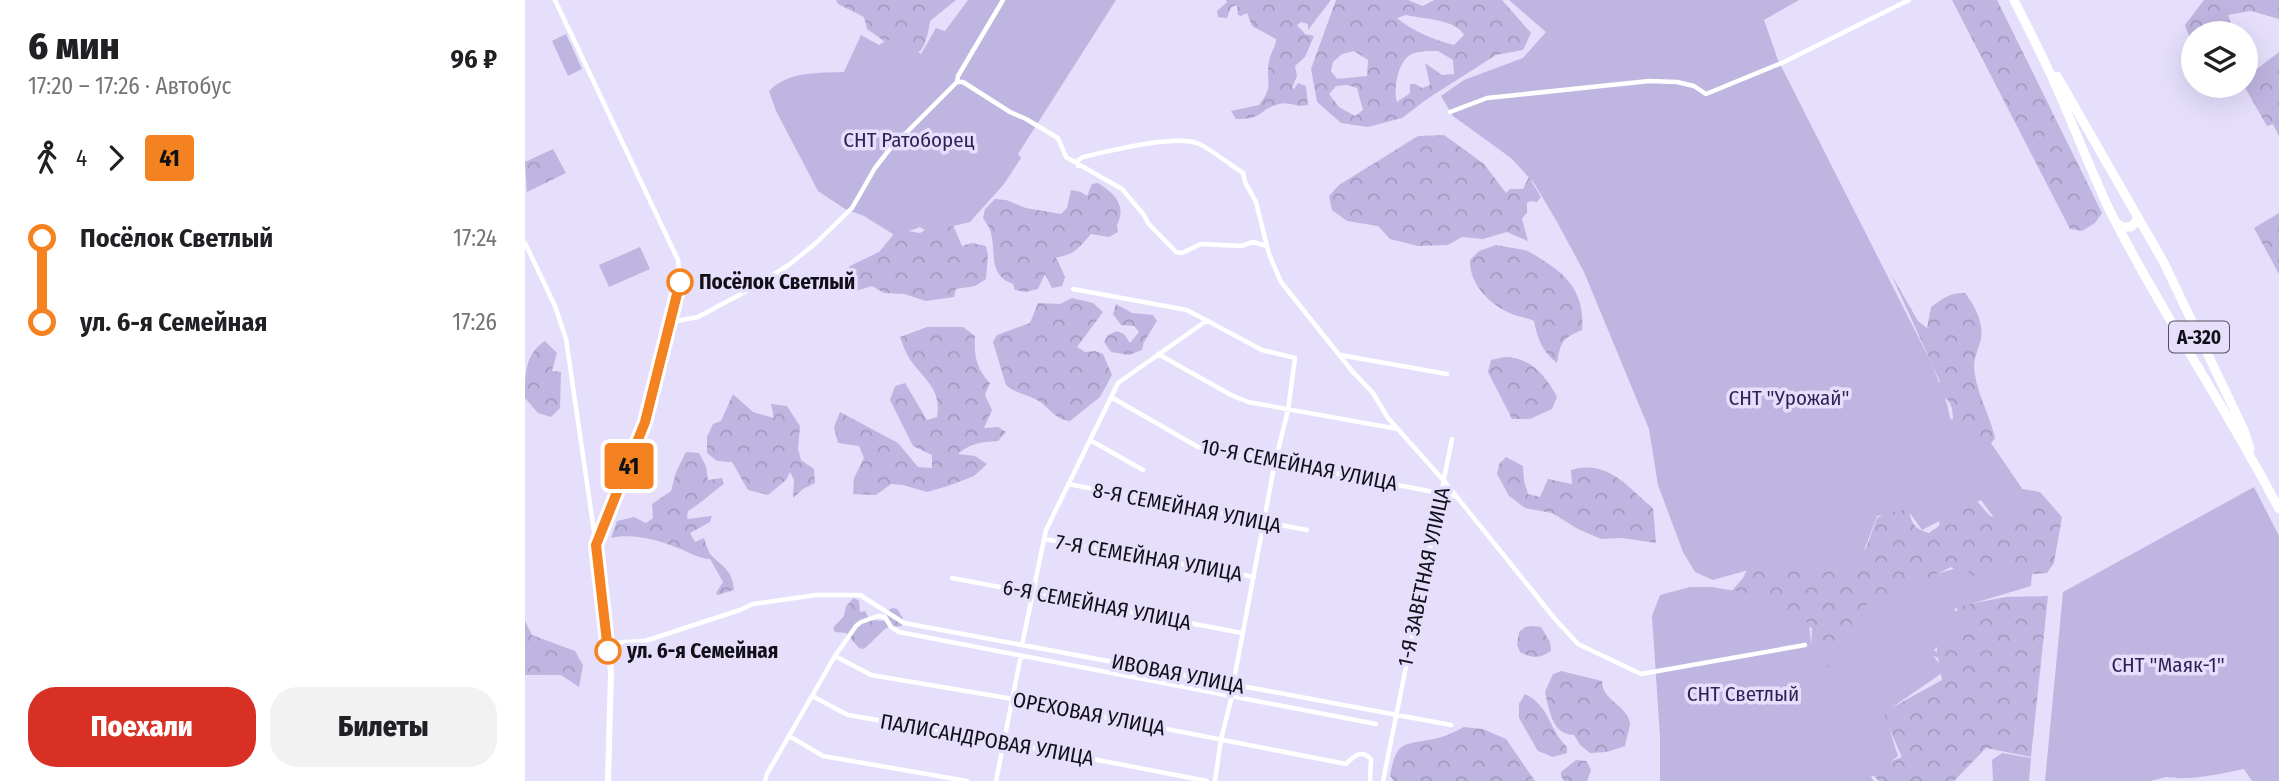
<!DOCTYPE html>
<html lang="ru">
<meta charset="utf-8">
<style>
body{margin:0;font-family:"Fira Sans Condensed",sans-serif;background:#f2f2f2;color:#202124;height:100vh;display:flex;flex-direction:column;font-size:26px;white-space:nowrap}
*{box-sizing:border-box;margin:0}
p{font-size:23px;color:#757577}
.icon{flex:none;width:38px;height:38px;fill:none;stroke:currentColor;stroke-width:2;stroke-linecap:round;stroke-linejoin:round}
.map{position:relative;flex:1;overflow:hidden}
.details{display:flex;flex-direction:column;background:#fff;width:525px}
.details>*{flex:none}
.badge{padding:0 14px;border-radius:5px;font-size:24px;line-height:46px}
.fabs{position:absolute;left:1656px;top:21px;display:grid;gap:14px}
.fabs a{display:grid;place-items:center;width:77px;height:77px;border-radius:50%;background:#fff;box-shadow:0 7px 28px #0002;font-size:35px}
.map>.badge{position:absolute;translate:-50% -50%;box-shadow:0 0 0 4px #fff}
.legs{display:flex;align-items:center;gap:10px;height:77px;padding:0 28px;font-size:23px}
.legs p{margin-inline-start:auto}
.overview{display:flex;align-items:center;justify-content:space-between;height:119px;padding:0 28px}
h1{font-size:38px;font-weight:800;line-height:52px}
.action{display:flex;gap:14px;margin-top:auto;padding:14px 28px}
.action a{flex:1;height:80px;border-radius:28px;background:#d93025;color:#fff;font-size:28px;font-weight:800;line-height:80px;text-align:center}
.action a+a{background:#f2f2f2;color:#202124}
ul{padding:0 28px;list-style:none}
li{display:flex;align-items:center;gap:24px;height:84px;font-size:26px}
li i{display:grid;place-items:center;width:10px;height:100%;margin:0 9px;background:currentColor}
li i::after{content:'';width:18px;height:18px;margin:-9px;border:5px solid;border-radius:50%;background:#fff}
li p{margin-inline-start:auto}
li:first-child i{background:linear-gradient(#0000 50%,currentColor 0)}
li:last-child i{background:linear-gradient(currentColor 50%,#0000 0)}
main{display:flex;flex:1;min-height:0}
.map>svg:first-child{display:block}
.grass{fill:url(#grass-tufts)}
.forest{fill:url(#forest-crowns);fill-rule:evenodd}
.garden{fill:#bfb5e1}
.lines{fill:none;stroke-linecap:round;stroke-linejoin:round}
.street{stroke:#fff;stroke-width:4.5}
.secondary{stroke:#fff;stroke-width:6}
.highway{stroke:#fff;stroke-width:9}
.line-1-casing{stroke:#fff;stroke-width:16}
.line-1{stroke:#f58220;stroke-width:10}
.stop-1-dot{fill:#fff;stroke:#f58220;stroke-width:3.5}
.labels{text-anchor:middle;stroke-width:7;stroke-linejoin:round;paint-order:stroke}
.shield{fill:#e5dffc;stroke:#514d5d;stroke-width:2}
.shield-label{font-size:19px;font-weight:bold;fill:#120f19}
.park-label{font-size:21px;fill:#311f56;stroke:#e5dffc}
.stop-label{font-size:21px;font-weight:bold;fill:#120f19;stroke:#e5dffc;text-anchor:start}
.street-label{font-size:21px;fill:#120f19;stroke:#e5dffc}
</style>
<main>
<section class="details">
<div class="overview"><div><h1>6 мин</h1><p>17:20 – 17:26 · Автобус</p></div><b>96 ₽</b></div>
<div class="legs"><svg class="icon" aria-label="walk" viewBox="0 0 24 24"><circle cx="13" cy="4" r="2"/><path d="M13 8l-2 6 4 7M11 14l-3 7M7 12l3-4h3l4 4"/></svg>4<svg class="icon" aria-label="forward" viewBox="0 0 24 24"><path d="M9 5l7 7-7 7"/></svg><b class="badge" style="background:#f58220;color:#111">41</b></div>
<ul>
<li><i style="color:#f58220"></i><b>Посёлок Светлый</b><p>17:24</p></li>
<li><i style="color:#f58220"></i><b>ул. 6-я Семейная</b><p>17:26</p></li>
</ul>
<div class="action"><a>Поехали</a><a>Билеты</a></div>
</section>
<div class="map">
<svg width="1754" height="781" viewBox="0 0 1754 781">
<defs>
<pattern id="grass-tufts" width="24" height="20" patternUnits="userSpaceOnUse" patternTransform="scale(1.75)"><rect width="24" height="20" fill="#bfb5e1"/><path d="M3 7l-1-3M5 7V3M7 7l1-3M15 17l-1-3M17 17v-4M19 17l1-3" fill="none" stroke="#a39ac0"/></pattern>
<pattern id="forest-crowns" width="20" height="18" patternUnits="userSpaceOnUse" patternTransform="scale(1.75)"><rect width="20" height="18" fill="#bfb5e1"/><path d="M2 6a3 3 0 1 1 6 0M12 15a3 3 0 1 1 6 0" fill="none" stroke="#a39ac0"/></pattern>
</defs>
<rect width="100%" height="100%" fill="#e5dffc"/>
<path class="grass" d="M41,34l16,35 -14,7 -16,-35z"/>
<path class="forest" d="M311,0h120l-26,21c-8,58 -32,29 -63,8l-3,-12 -26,-13z
M701,0h105l-23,30v-6l-7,-2 -4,3 8,9 9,2 -9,21 -10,9 2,10 -5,12 2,1 4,-6 8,3 2,19c-11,3 -18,-4 -29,-1 -20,5 -15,16 -43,15l-5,-8 28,-6c16,-20 6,-25 10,-44 1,-8 7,-14 7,-22l-24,-13 -5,-13 -6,3 -3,-1 -1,-10 -6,2 -4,11 -9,-1 -1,-6 10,-9z
M811,0h72l15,6 11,-6h68l29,33 -8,17 -27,5 -69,44 -25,19 -34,9 -27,-4 -24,-21 -6,-33zM881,15c16,4 50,4 58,20l-10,10c-22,-6 -40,-13 -57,-27zM829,51l14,9 -1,16 -30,3 -6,-8 2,-9 9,-8zM902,51h11l15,9 1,14 -12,1 -17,-12 5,22 -8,3 -7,-4h-5v9l-13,9c-4,-12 1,-40 13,-47 4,-3 12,-3 17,-4zM822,85l10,3 6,22 -8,6 -16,-9 -10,-13 7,-8z
M1427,0h45l105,213 -7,10 -13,8 -12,-2z
M1679,0h75v19l-28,-8 -23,4 6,18h-41v14l-8,-22z
M1754,52v84l-6,-12 -6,2 -23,-40 1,-8z
M919,135l40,29 22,29 4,-4h13l6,-12 12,20 -4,5 -6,-1 -4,2v9l-5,7 6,22 -21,-9 -24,7 -21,-2 -14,8 -30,1 -28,-7 -12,-13 -31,-5 -15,-11 -3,-14 10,-11 79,-49z
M28,149l13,24 -39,19 -2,-30z
M573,183c16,10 29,22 19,42l1,7 -9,5 -18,-3c-11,13 -18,22 -35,23l9,20 -3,9 -10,2 -7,-14 -7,15 -13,3 -10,-2 -2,-6c-25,-9 -17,-31 -22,-51 -1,-5 -5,-11 -8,-15l2,-9 10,-10 11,1 20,8 35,6 6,-6 4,-18 10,2 6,4 5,-12z
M1754,213v61l-25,-46z
M415,222l13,3 9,21 10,-3 14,3 2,9 -2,24 -11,7 -19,3 -2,8 -28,4 -22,-7 -20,-1 -12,-7 -20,6 -8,-5 -2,-9 8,-12 29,-14 15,-18 14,-3 12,2z
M971,245c9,2 19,3 28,5 7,2 14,7 20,11 27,16 41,37 38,69 -21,9 -21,12 -25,33 -14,-10 -20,-25 -23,-42 -8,-4 -15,-4 -22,-7 -22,-9 -43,-30 -42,-54l9,-9z
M1366,274l27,47 9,7 4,-21c11,-8 19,-15 34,-14 9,11 19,30 16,45 -3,15 -9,20 -6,37 4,23 15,41 20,63l-7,9 -78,67c2,12 8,16 19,19l10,-7 1,-8 36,-18 13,15 11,6 23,-32 17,3 22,25 -8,46 -7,10c-32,1 -68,16 -96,-6l-20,10 -87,107 -33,-34 1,-22 -82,-35 13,-15 6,-13 108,-6 9,-11 11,-30 21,-13 46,-84 9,-2c0,-12 -3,-22 -16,-24l-4,-8 7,-5z
M547,298l21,5 10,9 -26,35 8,5 10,-1 8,3 9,21 -12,22 -30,24c-15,-1 -21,-14 -33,-21 -10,-6 -23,-7 -31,-15l-13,-43 4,-7 33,-12 8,-20 22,1z
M591,304l16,9 21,2 4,6 -13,21 -2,8 -13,5 -18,-3 -7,-10 4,-7 9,-4 7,3 6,9 9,-11 -5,-6 -13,-1 -8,-11z
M402,327h36l12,9c-1,19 1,33 15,47l-5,12 7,15 -8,18 14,-1 8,5 -8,9c-17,1 -27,2 -40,13l17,2 12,8 -13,12 -26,10 -21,6 -24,-7 -12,-1 -15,11 -23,-1 1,-16 10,-20 -5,-12 -21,-3 -4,-16 6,-15 58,31 20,24 14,1v-13l-19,-9 -23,-46 5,-14 10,-3 22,37 10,-3c5,-29 -14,-38 -28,-59 -4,-6 -6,-14 -9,-21z
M20,341l12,12 -5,18 9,1 -1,36 -9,9 -13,-4 -13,-15c0,-25 0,-44 20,-57z
M980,357c25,0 41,19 52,40l-5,12 -22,10h-18l-24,-47 3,-12z
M208,394l20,18 21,6 -3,-14 16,2 13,20 -2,23 3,11 13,9 1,14 -12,6 -10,9 1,-18 -4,-8 -4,8 -18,15 -20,-5 -16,-28 -15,-1 -10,-8v-16l6,-13 8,-3z
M161,452l13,1 7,13 2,14 14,-2 2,6c-13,9 -22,19 -36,27l-1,8 25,-3 -2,6 -20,11 5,9 9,-4c2,6 4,13 7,17 12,12 22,16 23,35l-16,5 -2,-2 7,-11 -13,-23c-11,0 -21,-7 -32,-11 -20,-8 -46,-15 -67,-10l6,-17 17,-4 12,6 7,-5 -1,-14 19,-13 5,-19z
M981,457l17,9 1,15 4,13 12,3 8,-18 24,5 -1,-14c37,-11 55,16 82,38l3,35 -34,-5 -21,1 -23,-10 -26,-16 -27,-5 -16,-12 -12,-22 2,-10z
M1523,596l-17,161 -45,-9 -32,33h-75l-11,-11 34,-13 -20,-44 60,-33 -4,-22 -9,-4 2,-6 6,4v-5l22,-41 47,-9z
M329,598l5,3 1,11 5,-1 5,9 15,1 2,-10 5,-3 5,1 6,9 -1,8 -16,2 -22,21 -5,-1 -13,-15 -11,-1 -2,-4 11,-12 2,-10z
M0,621l7,14 43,16 8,14 -4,22 -18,-12h-36z
M1007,626l9,1 9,15 1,9c-12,8 -19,7 -31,1l-3,-7 2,-13 6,-5z
M1036,671l41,10c0,20 25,24 28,42 0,6 -4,16 -5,23l-18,6 -17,1 -10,-8 -6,-10c-22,0 -25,-26 -29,-43l8,-18z
M1000,694c25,12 24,36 42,53v6l-14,4 -15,-6 -19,-33v-14z
M939,727l19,2 23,10 29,42h-141l-4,-5c7,-39 15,-30 48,-38 9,-2 18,-7 26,-11z
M1051,760l10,1 5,9 -4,11h-23l-3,-5v-4z"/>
<path class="garden" d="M443,0h148l-98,154 3,4 -17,26 -34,38 -42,10 -8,-5 -24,9 -32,-20 -19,-7 -27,-18 -42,-80 -7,-20c19,-20 49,-18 75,-19l17,-37 18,10c18,-12 26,-1 42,9l15,-26 9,3z
M984,0h290l-35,20 14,40 154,304 15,40 5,22 39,17 41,60 -35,19 -16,-22 -59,30 -15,-21 -30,7 -15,40 -13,9 -55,-2 -42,6 -39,11 -18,-8 -12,-20 -25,-67 -9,-56 -65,-157 -27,-50 -23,-39 -23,-25 -58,-42 -12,-20 23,-16 59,-22 23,-26z
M115,247l10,22 -41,18 -10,-22z
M1729,487l25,49v245h-27l-8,-12c-24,5 -54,12 -78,8l-16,4h-105l18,-189z
M1484,563l23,8 -1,15 -77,23 8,13 -31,31 14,18 -61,42 14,43 -27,21 3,4h-214v-44l-8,-121 8,-21 30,-8h22l35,6 40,2 -2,16 24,12 2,20 18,25 18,-36 19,-27 13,-9 21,-2 36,-20 24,-7 14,9 24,-5z
M1477,753l29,5 -2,23h-36l-1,-21z"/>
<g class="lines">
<path class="street" d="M30,0l123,260 2,22
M432,82h6l47,30 16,7 32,19 8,19 56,32 22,26 4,8 28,29 6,1 19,-9 40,2 12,-4 14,4
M925,112l37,-14 162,-17 28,1 17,4 12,8 78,-32 125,-62
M553,166l-1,-5 6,-4c27,-6 89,-22 114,-14 11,4 35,23 46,30l2,9 11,20 13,52 12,28 71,89 21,22 15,25 56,63 111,138 23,25 63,30 164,-29
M0,243l30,63 11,33 30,206
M548,289l114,21 75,40 33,8 -7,52 -13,52 -42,223
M146,322l27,-5 58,-31 34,-22 26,-21 36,-35 23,-40 14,-18 68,-68 1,-6 45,-76
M633,354l73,41 17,7 150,27
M815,355l107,19
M586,397l87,50 257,49
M565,440l53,30
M543,484l239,46
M519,539l210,38
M427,578l290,55
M82,643l38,-2 95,-31 13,-6 63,-9h44l44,28 547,102
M497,645l24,-115 72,-147 88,-62
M310,656l36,19 142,24 333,65c8,-8 15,-15 25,-5l-1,22
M287,696l36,19 156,27 203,39
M264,736l34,20 144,25
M240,781l2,-7 68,-118 21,-30 5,-4 17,-6 7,1 6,10 8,5 477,92
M471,781l25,-126
M690,781l6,-42 11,-43
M858,781l69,-342"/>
<path class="secondary" d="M83,781l3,-109 -15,-127 49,-123 35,-140"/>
<path class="highway" d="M1489,0c12,24 24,47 35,71 22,47 40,96 62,142 51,101 116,196 168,296
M1532,76l106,185 81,169 6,19
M1593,224l3,3h10l6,-6v-5"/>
</g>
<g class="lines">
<g class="line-1-casing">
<path id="line-1" d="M83,651l-12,-106 49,-123 35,-140"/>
</g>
<use href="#line-1" class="line-1"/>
</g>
<g class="stop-1-dot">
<circle cx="155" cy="282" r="12"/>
<circle cx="83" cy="651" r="12"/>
</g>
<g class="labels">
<rect class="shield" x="1644" y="321.5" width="60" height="31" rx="5"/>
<g class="shield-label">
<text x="1674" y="344">А-320</text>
</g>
<g class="park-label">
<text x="384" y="147">СНТ Ратоборец</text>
<text x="1264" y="405">СНТ "Урожай"</text>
<text x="1643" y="672">СНТ "Маяк-1"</text>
<text x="1218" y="701">СНТ Светлый</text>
</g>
<g class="stop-label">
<text x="174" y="289">Посёлок Светлый</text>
<text x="102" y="658">ул. 6-я Семейная</text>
</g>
<g class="street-label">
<text transform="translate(774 465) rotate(11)" y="7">10-Я СЕМЕЙНАЯ УЛИЦА</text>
<text transform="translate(662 508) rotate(11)" y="7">8-Я СЕМЕЙНАЯ УЛИЦА</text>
<text transform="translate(624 558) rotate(10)" y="7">7-Я СЕМЕЙНАЯ УЛИЦА</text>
<text transform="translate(899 577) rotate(-78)" y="7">1-Я ЗАВЕТНАЯ УЛИЦА</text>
<text transform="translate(572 605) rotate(11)" y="7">6-Я СЕМЕЙНАЯ УЛИЦА</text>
<text transform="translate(653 674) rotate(11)" y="7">ИВОВАЯ УЛИЦА</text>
<text transform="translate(564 714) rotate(11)" y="7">ОРЕХОВАЯ УЛИЦА</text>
<text transform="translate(462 740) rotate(10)" y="7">ПАЛИСАНДРОВАЯ УЛИЦА</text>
</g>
</g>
</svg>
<div class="fabs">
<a><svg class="icon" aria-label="layers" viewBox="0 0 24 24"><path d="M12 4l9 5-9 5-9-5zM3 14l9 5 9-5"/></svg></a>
</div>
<b class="badge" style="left:104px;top:466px;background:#f58220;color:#111">41</b>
</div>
</main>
